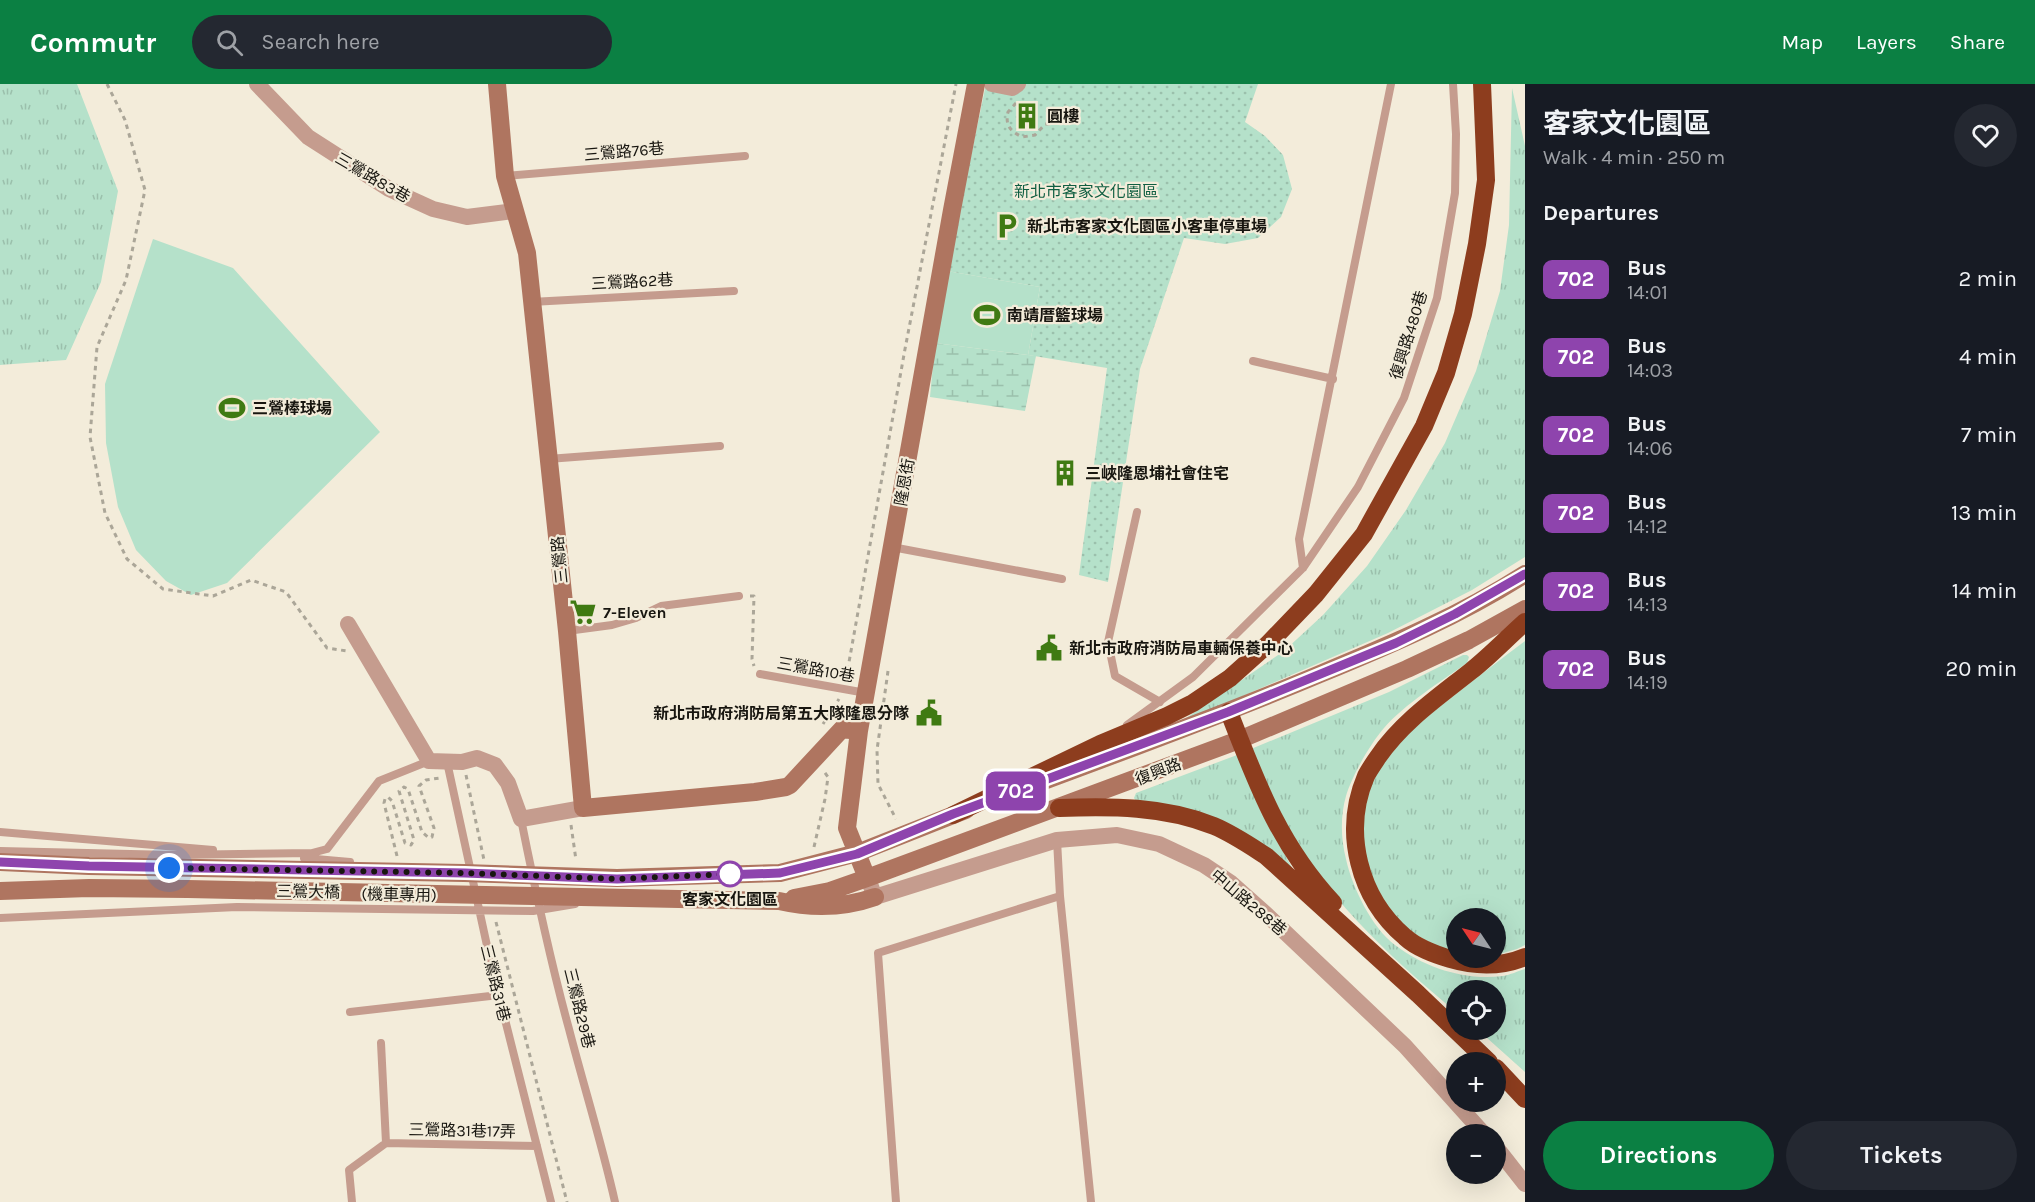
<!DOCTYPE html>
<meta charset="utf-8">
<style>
body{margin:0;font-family:Karla,"Noto Sans TC",sans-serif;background:#242831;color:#f1f3f6;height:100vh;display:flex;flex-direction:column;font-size:22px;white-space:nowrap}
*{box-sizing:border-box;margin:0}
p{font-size:20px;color:#9ea1a6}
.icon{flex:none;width:33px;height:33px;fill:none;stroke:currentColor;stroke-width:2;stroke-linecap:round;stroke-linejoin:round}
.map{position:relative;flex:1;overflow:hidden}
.drawer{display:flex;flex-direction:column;background:#171b24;width:510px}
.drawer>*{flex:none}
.badge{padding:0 12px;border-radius:9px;font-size:21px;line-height:39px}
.needle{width:39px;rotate:305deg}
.buttons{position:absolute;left:1446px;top:824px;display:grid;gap:12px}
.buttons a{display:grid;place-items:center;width:60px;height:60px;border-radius:50%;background:#171b24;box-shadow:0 6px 24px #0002;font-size:30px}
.you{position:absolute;width:30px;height:30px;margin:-15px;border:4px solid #fff;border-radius:50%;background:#1a73e8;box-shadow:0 0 0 9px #1a73e833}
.map>.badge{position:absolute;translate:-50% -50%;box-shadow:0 0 0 3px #fff}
h2{padding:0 18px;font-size:22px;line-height:54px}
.round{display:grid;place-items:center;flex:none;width:63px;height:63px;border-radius:32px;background:#242831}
.summary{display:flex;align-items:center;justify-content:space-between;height:102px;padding:0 18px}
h1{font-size:28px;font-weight:700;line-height:45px}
.button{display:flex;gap:12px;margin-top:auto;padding:12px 18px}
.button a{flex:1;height:69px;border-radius:36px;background:#0b8043;color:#fff;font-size:24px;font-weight:700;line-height:69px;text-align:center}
.button a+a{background:#242831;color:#f1f3f6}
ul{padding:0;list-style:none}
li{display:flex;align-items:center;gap:18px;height:78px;padding:0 18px}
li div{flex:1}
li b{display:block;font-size:22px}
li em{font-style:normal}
li .badge{min-width:66px;font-weight:700;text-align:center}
header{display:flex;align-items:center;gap:36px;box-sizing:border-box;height:84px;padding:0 30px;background:#0b8043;color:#fff}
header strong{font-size:28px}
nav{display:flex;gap:33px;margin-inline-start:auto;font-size:21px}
.search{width:420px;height:54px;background:#242831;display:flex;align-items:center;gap:15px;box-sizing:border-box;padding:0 21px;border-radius:33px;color:#9ea1a6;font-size:22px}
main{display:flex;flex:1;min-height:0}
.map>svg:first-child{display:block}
.grass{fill:url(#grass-tufts)}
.wetland{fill:url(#wetland-marsh)}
.park{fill:url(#park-dots)}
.garden{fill:#b5e1ca}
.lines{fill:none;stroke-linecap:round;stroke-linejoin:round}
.path{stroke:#aba698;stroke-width:3;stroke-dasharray:4.5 4.5;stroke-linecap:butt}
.lane{stroke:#c59c8e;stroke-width:8}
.street{stroke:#c59c8e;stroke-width:16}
.secondary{stroke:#af7560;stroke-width:18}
.highway{stroke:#8d3d1e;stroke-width:18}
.line-casing{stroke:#fff;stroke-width:14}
.line{stroke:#8e44ad;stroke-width:9}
.walk{stroke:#181610;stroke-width:6;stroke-dasharray:0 10.8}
.stop-dot{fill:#fff;stroke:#8e44ad;stroke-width:3}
.labels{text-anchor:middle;stroke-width:4.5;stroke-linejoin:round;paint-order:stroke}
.poi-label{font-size:16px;font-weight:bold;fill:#181610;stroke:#f3ecda;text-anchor:start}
.street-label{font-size:16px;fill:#181610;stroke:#f3ecda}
.park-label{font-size:16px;fill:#0f5e41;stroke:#f3ecda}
.stop-label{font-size:16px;font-weight:bold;fill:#181610;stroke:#f3ecda}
</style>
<header>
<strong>Commutr</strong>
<div class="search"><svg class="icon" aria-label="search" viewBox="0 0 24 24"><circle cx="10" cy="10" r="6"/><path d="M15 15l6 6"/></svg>Search here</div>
<nav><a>Map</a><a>Layers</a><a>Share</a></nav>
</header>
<main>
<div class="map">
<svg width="1525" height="1118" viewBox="0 0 1525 1118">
<defs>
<pattern id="grass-tufts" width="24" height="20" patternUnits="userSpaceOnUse" patternTransform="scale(1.5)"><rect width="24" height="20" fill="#b5e1ca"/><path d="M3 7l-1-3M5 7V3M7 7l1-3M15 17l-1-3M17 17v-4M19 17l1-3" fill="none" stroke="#9bc0ac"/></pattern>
<pattern id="wetland-marsh" width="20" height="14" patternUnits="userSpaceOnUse" patternTransform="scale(1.5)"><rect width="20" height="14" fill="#b5e1ca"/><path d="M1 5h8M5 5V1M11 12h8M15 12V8" fill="none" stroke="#9bc0ac"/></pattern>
<pattern id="park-dots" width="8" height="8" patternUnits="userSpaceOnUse" patternTransform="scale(1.5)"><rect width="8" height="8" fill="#b5e1ca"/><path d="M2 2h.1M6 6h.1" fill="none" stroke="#9bc0ac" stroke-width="1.8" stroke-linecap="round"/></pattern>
</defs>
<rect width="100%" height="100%" fill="#f3ecda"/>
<path class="grass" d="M0,0h77l41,107 -17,91 -35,78 -66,5z
M1512,4l13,58v411l-53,33 -84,43 -212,92 108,-74 39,-36 44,-49 39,-56 39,-67 31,-72 24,-80 9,-66z
M1525,557v304l-8,4 -21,6v-37h-40v34c-38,-10 -68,-34 -83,-71 -35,-88 19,-138 83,-187 23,-18 46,-36 69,-53z
M1463,571h4l2,2 -2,6c-27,19 -62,41 -83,65 -14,16 -32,48 -38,68 -6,21 -5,43 0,63 6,28 26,69 49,86 30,23 71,36 108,31 7,-1 15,-5 22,-7v103l-48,-43h19v-39h-40v22c-70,-58 -134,-118 -178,-200 -10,-20 -18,-42 -27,-63l138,-57z
M1237,671l24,57 34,61 -46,-36 -113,-36 -2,-3 2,-5z"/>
<path class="wetland" d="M935,259l101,13 -11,55 -95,-14z"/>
<path class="park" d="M986,0h272l-13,38 20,14 18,19 9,34 -11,28 -23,21 -33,6 -41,-6 -44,131 -32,213 -29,-7 28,-207 -79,-13 12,-68 -93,-16z"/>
<path class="garden" d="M153,155l80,29 147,164 -153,151 -36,12 -25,-14 -30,-31 -18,-43 -12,-64 -1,-59z
M947,187l93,16 -12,68 -93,-12z"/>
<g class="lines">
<path class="path" d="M107,0l18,36 20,70 -19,90 -29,67 -7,90 15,76 22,46 36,30 50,7 38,-16 35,12 41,56 20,3
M1016,19l-8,9c-3,13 2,19 14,25l13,-2 10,-11h7v-15
M750,512h4l-2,63 2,7
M888,587l-11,79 1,34 18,35
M846,595l59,-330 51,-265
M823,640l16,-25
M466,691l18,85
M571,741l5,35
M814,763l11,-48 3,-22 -5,-7
M397,772l-13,-53 1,-4 3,-2 4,4 13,42 6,2 3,-5 -15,-49 5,-4 4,2 14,43 7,6 3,-1 2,-9 -15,-42 7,-6 14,-2
M496,838l71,280"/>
<path class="lane" d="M506,92l239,-20
M531,218l203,-11
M1253,277l80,18
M548,375l172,-13
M1137,428l-29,130 7,34 45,26
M892,463l170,32
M1303,484l-4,-29 92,-455
M567,547l45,-6 24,-7 25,-12 78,-10
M760,590l106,19
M1127,641l66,-48 110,-109 55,-81 46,-89 33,-100 18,-105 1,-59 -3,-50
M447,678l44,202 60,238
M521,735c14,70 29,141 48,210 15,58 33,115 46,173
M0,748l213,18
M1057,756l3,56 31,306
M0,767l174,4 138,-2 15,-4 52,-68 50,-20
M304,774l46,4
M0,834l237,-11 296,4 42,-7
M350,928l149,-17
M381,959l5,100 151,3
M352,1118l-3,-32 37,-27
M896,1118l-18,-249 182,-57"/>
<path class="street" d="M257,0l51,53 81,52 44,20 34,8 47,-6
M992,0l20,4 6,-4
M348,540l81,137 33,1 15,-4 18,7 13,18 13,36 62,-11
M870,800l5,13 182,-57 60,-5 42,9 45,21 27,18 37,33 137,130 79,88
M1496,1063l29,37"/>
<path class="secondary" d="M497,0l8,92 22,77 40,378 16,177 172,-16 31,-5 4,-2 52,-56 17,2
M1025,704c99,-37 198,-73 295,-114 70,-29 141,-59 205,-100
M0,778l89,4 375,7 153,5 163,-5 77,-20 109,-43
M867,794l-20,-50 12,-97 93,-521 24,-126
M0,807l89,-3 99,1 591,12c31,7 65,7 96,-4
M794,814l36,-7 37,-13 372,-138 168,-71 62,-29 56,-31"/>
<path class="highway" d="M1525,538c-18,16 -35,34 -54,49 -34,27 -69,51 -93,86 -4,6 -9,13 -12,19 -24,56 -7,122 39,161 12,11 29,17 45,22 24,7 51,8 75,-2
M1229,628c28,72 50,133 104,191
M1059,724c51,-2 106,-2 155,18 19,8 35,19 52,30l152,138 71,68
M953,731l147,-71 67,-28 26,-13 37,-25 38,-34 48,-50 48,-60 60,-108 22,-53 17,-59 14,-70 9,-64 -4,-96
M1496,984l29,31"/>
</g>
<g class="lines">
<g class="line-casing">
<path id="line" d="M0,778l89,4 376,7 152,6 163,-6 77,-19 96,-40 275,-102 168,-69 59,-29 70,-40"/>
</g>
<use href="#line" class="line"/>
<path class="walk" d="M169,784l296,5 152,6 113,-5"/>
</g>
<defs>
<g id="building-bare" transform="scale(2.07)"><path d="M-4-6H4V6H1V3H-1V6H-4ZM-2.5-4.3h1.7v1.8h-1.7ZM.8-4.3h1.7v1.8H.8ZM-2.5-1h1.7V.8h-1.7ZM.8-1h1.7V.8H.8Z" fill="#3f7a12" stroke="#f3ecda" stroke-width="2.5" paint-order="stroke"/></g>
<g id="parking-bare" transform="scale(2.07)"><path d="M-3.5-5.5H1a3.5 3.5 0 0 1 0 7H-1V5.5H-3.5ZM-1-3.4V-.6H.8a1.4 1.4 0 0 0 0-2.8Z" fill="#3f7a12" stroke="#f3ecda" stroke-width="2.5" paint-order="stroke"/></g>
<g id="stadium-bare" transform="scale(2.07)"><path d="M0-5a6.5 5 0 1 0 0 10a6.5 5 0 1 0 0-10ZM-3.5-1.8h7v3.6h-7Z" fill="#3f7a12" stroke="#f3ecda" stroke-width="2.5" paint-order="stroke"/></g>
<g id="supermarket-bare" transform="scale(2.07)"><path d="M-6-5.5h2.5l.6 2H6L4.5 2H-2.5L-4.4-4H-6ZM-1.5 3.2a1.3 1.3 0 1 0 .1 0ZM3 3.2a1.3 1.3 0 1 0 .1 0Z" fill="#3f7a12" stroke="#f3ecda" stroke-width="2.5" paint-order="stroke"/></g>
<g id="civic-bare" transform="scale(2.07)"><path d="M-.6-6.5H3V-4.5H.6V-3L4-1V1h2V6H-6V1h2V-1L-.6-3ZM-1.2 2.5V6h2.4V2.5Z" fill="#3f7a12" stroke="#f3ecda" stroke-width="2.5" paint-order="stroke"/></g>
</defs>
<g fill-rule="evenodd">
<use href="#building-bare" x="1027" y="32"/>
<use href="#parking-bare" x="1007" y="142"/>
<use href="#stadium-bare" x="987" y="231"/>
<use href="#stadium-bare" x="232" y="324"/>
<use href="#building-bare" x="1065" y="389"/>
<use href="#supermarket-bare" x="583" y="528"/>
<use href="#civic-bare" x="1049" y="564"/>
<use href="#civic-bare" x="929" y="629"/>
</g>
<circle class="stop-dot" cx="730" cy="790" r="12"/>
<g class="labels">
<g class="poi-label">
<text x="1047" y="38">圓樓</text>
<text x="1027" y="148">新北市客家文化園區小客車停車場</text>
<text x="1007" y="237">南靖厝籃球場</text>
<text x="252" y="330">三鶯棒球場</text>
<text x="1085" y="395">三峽隆恩埔社會住宅</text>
<text x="603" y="534">7-Eleven</text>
<text x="1069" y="570">新北市政府消防局車輛保養中心</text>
<text x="909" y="635" text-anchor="end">新北市政府消防局第五大隊隆恩分隊</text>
</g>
<g class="street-label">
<text transform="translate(624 67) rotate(-5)" y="6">三鶯路76巷</text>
<text transform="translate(373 93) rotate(30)" y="6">三鶯路83巷</text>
<text transform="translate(632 197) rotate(-3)" y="6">三鶯路62巷</text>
<text transform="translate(1408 251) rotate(-73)" y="6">復興路480巷</text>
<text transform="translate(904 398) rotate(-80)" y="6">隆恩街</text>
<text transform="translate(559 476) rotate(-96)" y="6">三鶯路</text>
<text transform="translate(816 585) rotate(10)" y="6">三鶯路10巷</text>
<text transform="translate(1158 687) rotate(-21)" y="6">復興路</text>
<text transform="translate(308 807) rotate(1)" y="6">三鶯大橋</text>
<text transform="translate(399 810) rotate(1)" y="6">(機車專用)</text>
<text transform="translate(1249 818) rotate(40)" y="6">中山路288巷</text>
<text transform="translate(496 899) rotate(76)" y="6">三鶯路31巷</text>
<text transform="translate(580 924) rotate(76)" y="6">三鶯路29巷</text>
<text transform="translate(462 1046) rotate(1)" y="6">三鶯路31巷17弄</text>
</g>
<g class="park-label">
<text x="1086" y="113">新北市客家文化園區</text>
</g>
<g class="stop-label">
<text x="730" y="821">客家文化園區</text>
</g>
</g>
</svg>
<div class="buttons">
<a><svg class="needle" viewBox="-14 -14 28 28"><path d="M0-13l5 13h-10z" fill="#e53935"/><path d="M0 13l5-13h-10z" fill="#9ea1a6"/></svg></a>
<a><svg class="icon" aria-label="locate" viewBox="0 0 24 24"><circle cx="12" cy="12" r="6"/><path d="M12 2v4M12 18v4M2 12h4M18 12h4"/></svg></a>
<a>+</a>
<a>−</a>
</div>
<div class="you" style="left:169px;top:784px"></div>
<b class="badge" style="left:1016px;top:707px;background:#8e44ad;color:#fff">702</b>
</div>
<section class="drawer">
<div class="summary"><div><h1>客家文化園區</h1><p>Walk · 4 min · 250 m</p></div><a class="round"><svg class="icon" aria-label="heart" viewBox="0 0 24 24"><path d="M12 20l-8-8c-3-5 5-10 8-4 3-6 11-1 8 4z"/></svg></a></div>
<h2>Departures</h2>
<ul>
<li><span class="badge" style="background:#8e44ad;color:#fff">702</span><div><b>Bus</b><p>14:01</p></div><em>2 min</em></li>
<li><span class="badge" style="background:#8e44ad;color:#fff">702</span><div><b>Bus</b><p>14:03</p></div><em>4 min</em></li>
<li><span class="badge" style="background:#8e44ad;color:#fff">702</span><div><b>Bus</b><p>14:06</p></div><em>7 min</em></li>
<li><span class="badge" style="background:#8e44ad;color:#fff">702</span><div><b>Bus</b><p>14:12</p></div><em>13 min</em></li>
<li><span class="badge" style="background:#8e44ad;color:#fff">702</span><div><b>Bus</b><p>14:13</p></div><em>14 min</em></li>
<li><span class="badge" style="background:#8e44ad;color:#fff">702</span><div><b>Bus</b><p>14:19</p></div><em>20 min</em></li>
</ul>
<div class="button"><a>Directions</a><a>Tickets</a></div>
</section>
</main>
